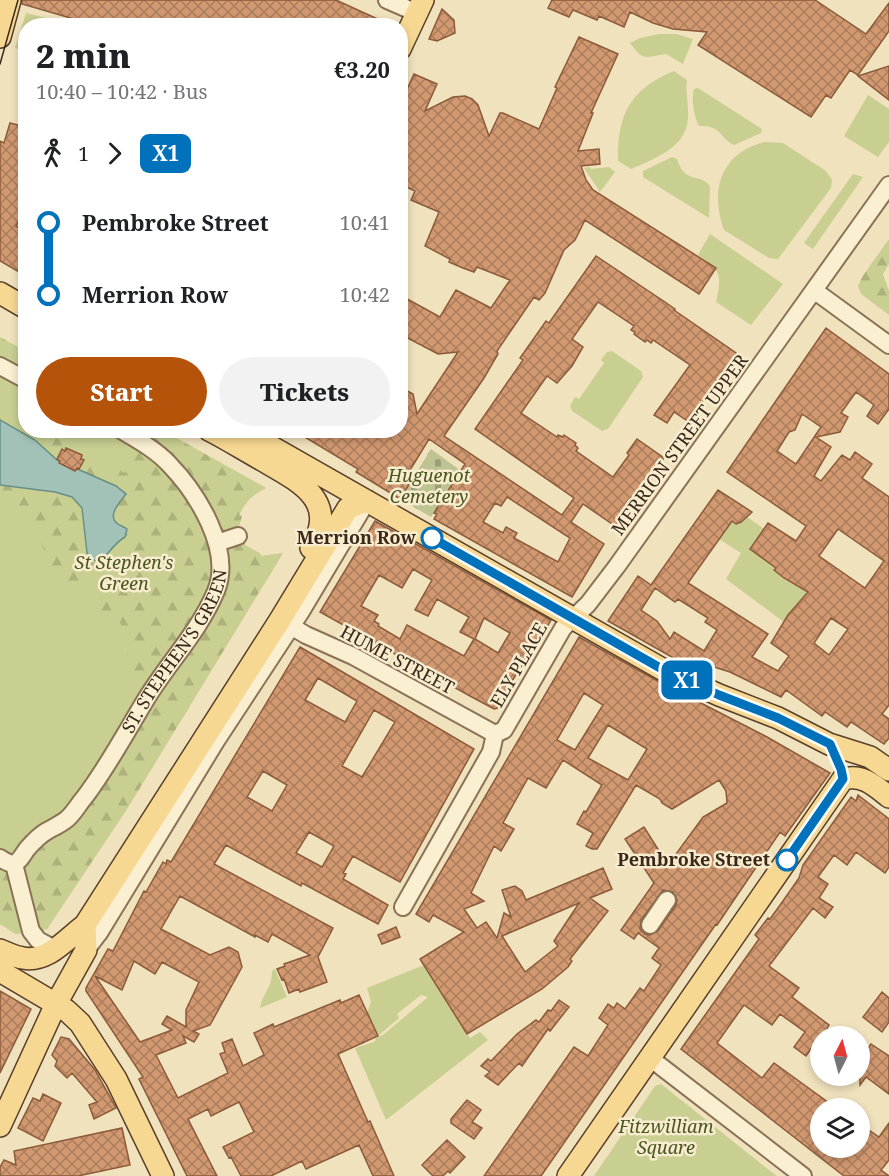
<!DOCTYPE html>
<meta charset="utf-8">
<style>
body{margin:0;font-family:"Noto Serif",serif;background:#f2f2f2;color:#202124;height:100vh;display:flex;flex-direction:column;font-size:22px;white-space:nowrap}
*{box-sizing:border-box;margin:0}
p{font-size:20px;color:#757577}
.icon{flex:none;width:33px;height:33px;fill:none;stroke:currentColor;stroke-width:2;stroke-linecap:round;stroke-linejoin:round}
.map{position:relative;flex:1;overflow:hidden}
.side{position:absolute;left:18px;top:18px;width:390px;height:420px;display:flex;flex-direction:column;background:#fff;border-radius:24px;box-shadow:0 3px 9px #0003}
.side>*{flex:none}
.badge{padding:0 12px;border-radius:9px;font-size:21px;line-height:39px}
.needle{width:39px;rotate:6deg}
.controls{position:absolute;left:810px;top:1026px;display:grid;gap:12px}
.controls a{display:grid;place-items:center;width:60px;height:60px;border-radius:50%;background:#fff;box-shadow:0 3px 9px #0003;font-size:30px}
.map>.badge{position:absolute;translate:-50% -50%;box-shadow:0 0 0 3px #fff}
.legs{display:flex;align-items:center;gap:9px;height:66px;padding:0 18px;font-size:20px}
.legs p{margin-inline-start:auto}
.summary{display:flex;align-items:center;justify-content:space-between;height:102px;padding:0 18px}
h1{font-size:33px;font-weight:800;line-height:45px}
.cta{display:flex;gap:12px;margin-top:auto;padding:12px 18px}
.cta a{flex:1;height:69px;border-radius:36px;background:#b45309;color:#fff;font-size:24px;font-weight:800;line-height:69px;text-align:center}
.cta a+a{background:#f2f2f2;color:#202124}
ul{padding:0 18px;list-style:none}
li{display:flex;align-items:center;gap:21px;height:72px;font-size:22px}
li i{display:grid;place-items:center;width:9px;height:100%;margin:0 8px;background:currentColor}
li i::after{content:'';width:15px;height:15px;margin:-8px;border:4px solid;border-radius:50%;background:#fff}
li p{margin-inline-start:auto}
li:first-child i{background:linear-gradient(#0000 50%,currentColor 0)}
li:last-child i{background:linear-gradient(currentColor 50%,#0000 0)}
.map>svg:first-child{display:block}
.green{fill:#c8cf91}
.forest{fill:url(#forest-firs);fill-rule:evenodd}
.cemetery{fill:url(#cemetery-stones)}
.water{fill:#a2c2b8;stroke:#689086;stroke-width:1.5}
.building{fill:url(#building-cross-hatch);stroke:#8b5a3a;stroke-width:1.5;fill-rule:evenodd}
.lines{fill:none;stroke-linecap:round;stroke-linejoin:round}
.minor-casing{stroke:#8a7256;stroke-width:20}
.major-casing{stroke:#573f2a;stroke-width:24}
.minor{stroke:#fbefd2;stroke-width:16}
.major{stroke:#f7d892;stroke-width:21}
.tram{stroke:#38291b;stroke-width:1.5}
.line-1-casing{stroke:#fff;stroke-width:14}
.line-1{stroke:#0072bc;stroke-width:9}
.stop-1-dot{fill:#fff;stroke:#0072bc;stroke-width:3}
.labels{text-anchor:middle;stroke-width:5;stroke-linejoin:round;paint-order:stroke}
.street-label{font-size:18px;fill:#38291b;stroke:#f8ecce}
.park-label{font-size:18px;font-style:italic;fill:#495620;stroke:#f8ecce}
.stop-label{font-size:18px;font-weight:bold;fill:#38291b;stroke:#f8ecce;text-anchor:end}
</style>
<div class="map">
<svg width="889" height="1176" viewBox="0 0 889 1176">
<defs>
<pattern id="forest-firs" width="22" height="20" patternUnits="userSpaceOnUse" patternTransform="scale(1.5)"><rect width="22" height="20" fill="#c8cf91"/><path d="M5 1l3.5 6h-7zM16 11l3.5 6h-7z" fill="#adb27c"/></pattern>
<pattern id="cemetery-stones" width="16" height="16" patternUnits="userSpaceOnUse" patternTransform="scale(1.5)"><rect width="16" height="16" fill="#bdc391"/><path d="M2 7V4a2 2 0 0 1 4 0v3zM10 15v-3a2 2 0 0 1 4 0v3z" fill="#9b9e76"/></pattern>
<pattern id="building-cross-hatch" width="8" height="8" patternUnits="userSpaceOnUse" patternTransform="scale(1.5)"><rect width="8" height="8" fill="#d29971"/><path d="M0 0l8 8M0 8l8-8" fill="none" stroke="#ab7d5c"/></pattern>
</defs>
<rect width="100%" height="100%" fill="#f1e2be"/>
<path class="green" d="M26,13l41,10 -1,2 -40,1 -1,25 -10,-3z
M659,34h17l17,5 -10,25 -17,-10c-21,3 -22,8 -36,-11l10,-5z
M674,71l13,9c-2,12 2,25 1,38 -1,29 -34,41 -57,51l-13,-8c-1,-46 12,-72 56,-90z
M698,88l64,41 -1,4 -27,12c-15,-7 -12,-20 -35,-19 -5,-9 -8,-27 -5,-37z
M868,95l21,14v33l-11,15 -34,-21z
M765,142l18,1 43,28 6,9 -1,8 -53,71 -9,-1 -45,-28c-15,-41 -2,-78 41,-88z
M672,157l5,2c8,26 22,13 33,27l-1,32 -66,-41v-6z
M590,167l1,2 18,-2 6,5 -15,20 -16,-24z
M853,174l10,3 -50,72 -9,-6z
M710,234l73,50 -32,41 -35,-23c6,-27 5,-32 -18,-47z
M0,337l25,14 1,79 138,1 102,57c-14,7 -20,13 -27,27l3,1 -3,10 6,19 16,9v2l22,-3 -156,256 -80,120 -31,5 -16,-10z
M612,351l29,20 2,6 -35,52 -6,2 -30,-20 -2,-5 5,-9 4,2 25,-36 -3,-3 6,-8z
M746,516l18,13 -7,24 2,3 17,11 -1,3 9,9 24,13 -20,23 -3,8 -59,-44 15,-26 -22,-14 13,-18 4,3 5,-2z
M424,965l43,69 3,4 10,-6 8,8 -102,80 -31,-72 19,-6 2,-4 7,-3 45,-38 -7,-2 -24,19 2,4 -21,18 -11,-23 4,-11 -4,-14z
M275,969l12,28 -27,11c3,-16 12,-19 12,-37z
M661,1084l108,86 8,6h-183l61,-90z"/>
<path class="forest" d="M889,239v25l-6,10 6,17v24l-28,-21 -3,-8 4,-9z
M0,337l25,14v29l-16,-9 -9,15z
M121,431h43l102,57c-14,7 -20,13 -27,27l3,1 -3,10 6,19 16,9v2l22,-3 -156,256 -80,120 -31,5 -16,-10v-66l19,10 43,-45 76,-121 -18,-81 -20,-8 -47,-42 -15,-36 -17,-16 -21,-12v-22l55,7 17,5 10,11 5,45 19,4 11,-16 6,-15 -7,-3c-5,-12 2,-19 9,-29l-9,-8 -59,-26 -22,-20 9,-8 81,41 16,-32zM120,544l2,2c-6,20 -14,46 -33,56l-13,-11 4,-8z"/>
<path class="cemetery" d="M431,449l30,22 -30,46 -31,-18z"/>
<path class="water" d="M0,420l35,20 22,20 59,26 10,8c-6,8 -20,22 -8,30 3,2 6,3 9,5l-2,8c-12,7 -16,17 -26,25l-8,-3 -4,-6 -5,-45 -10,-11 -17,-5 -55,-7z"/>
<path class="building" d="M22,0h314l57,26h-208l-11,-6 -2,6h-99l1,-7 -52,-15z
M552,0h263l51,34 23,-31v28l-31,44 -8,-5 -19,28 -5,-3 -15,22 -113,-72 9,-13 -34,-3 -20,-6 -23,-11 -6,15 -25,-11 -2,4 -24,-10 -4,7 -21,-9z
M442,9l12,11 1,13 -18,8 -8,-2z
M579,37l39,17 -27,59h2l-15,38 21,-2 1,15 -19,2 5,14 7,10 123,78 -17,26 -114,-74 -10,20 -11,10 -19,43 -6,7 -5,-3 -37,54 1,3 -14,24 -40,58 118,79 12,-17 -99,-69 48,-69 -3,-2 26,-37 3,2 47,-67 69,46 10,7 -1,1 62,43 -47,69 -15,-10 -7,11 -13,-8 36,-50 -37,-25 -2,3 -4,-3 -2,2 -11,-8 1,-2 -4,-2 3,-4 -36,-24 -26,37 11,8 -11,19 -15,17 -10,-7 -26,37 36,24 1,-2 5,2 1,-2 12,8 -1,2 3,3 -2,3 37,26 16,-22 -2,-2 10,-14 27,19 -49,68 -32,-22 -12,18 33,22 -32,53 -138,-78 3,-5 -3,-1 31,-49 -36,-25 -22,36 6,3 -13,21 -44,-27 2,-3 -65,-39h107v-43l13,7 4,20 41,-62 -20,2 -38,-20v-39l40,22 16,-27 35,18 19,-28 -33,-13 -3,5 -11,-4 -14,-6 1,-3 -25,-13 14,-34 -28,-12 4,-9 -15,-7v-73l7,-14 -3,-1 10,-22 23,10 -12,27 28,-14 12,-1 7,3 6,6 11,31 11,-23h3l36,16 18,-41 -2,-1zM507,497l63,41 -12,24 -44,-24 3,-5 -11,-6 -3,6 -20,-11 12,-19 6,3z
M889,66v34l-31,-24z
M10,123l16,4v83l-10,16 10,6v44l-26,-15v-120l4,2z
M826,328l63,46v35l-11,15 -11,-8 7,-11 -18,-13 -15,21 7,4 -8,15 -24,5 15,10 -17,29 7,5 21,-26 8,5 5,-8 17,12 -10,14 27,19v208l-7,9 7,5v19l-5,6 -33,-22 -4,5 -22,-15 -3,4 -36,-26 -5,7 -51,-25 -32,-10 -5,7 -85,-48 30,-45 13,9 67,-95 34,22 -11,10 -5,2 -4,-3 -44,62 80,51 -16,23 26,14 11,-15 -18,-13 17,-28 20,-23 -24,-14 -10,-8 2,-2 -26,-19 18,-26 28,18 10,-15 -79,-54zM802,414l19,13 -25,37 -19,-13 12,-19 6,-2zM838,529l46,32 -19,27 -46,-32zM655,588l20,14 3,-3 30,19 -3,4 12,8 -13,21 -30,-19 -4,7 -13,-18 -16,-11zM831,618l17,11 -19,26 -15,-12z
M66,448l16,7 -1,4 3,1 -5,9 -2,-1 -2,3 -16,-8 1,-2 -3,-2 5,-10 3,2z
M375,521l176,99 -19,33 -2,-1 -21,34 -1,-1 -7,12 1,6 -4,5 -4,1 -24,-13 -150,-84zM413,569l19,11 -17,30 13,6 9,-17 32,18 -9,15 14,7 -10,17 -57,-31 -7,14 -22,-13 1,-2 -5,-3 4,-6 -17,-9 18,-31 23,13zM484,618l26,15 -12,20 -23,-14z
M579,637l77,43 111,57 63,36 -45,63 -5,-4 -63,93 -1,-1 -175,252h-57l90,-129 14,9 20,-31 -9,-7 9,-14 6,4 3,-5 8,6 15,-21 4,3 17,-26 -9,-7 7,-10 -21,-15 -4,6 -13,-9 33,-47 -29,-44 19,-12 24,38 35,-48 24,-14 -1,-12 -7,-11 -47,29 -10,-6 -2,-4 -24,-14 -39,64h-5l-6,-3 7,-13 -16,-9 7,-13 2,1 16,-27 -39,-25 -17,28 -18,-10 -25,45 11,6 -13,22 -7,-5 -23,47 13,8 -20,8 13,19 9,-6 11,16 7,-25 7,4 -9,-27 13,-4 7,5 4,9 77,-32 9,21 -22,9 18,13 -38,48 2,2 -4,6 -26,22 -75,45 -47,-75 44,-27 -31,-17 -4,7 -13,-8zM584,693l19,12 -28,45 -18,-10zM608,725l39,24 -19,31 -40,-22zM663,890l10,2 4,8 -1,5 -18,26 -8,4 -5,-1 -5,-5 1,-9zM579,903l-25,38 4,5 -33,26 -23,-36z
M300,647l174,102 -74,133 -47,-26 -10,17 3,1 -3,5 45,26 -10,19 -76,-41 -1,3 -75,-41 -12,19 119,64 -15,29 9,25 -27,10 -1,-3 -10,4 -5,-14 -2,1 -5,-11 8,-3 -1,-2 26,-9 -38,-21 -4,8 -13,-7v2l-75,-41 -19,33 49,26 19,-8 9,5 4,15 -32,58 -17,6 6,3 -5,8 -11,-6 3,7 -30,12 22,43 50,-25 -8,-19 5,-2 -3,-9 10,-4 11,27 21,-11 -10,-22 19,-9 1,3 66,-27 1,3 18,-8 19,41 -40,18 30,68 2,-1 24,55h-21l-14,-31 -53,24 -4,-8 -31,15h-30l-10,-19 -2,1 -6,-11 31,-15 -15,-30 -28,14 -3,-7 -20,10 29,57h-30l-48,-97 4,-2 -57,-86v-3l22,-39 5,2 31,-60 2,1 17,-30 3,2 1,-4 4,2zM318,678l39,23 -12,21 -40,-22zM374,710l21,12 -33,55 -20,-11zM263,771l24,14 -15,26 -25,-14zM309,832l25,14 -12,21 -26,-14zM134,961l21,13 7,-12 37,20 -13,28v17l-19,-11 -5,8 10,6 -32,12 -45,-66 27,14z
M858,795l31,24v48l-4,6 -29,-21 -9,13 -13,-10 -16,22 10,7 -9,14 14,9 -8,11 -12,-10 -44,58 30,22 -7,9 37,28 -2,3 12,8h-19l-14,20 -12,-9 11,-15 -25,-18 -8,11 -28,-20 -27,38 45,35 12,-15 62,45h-16v40h40v-11l6,-9 13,9 10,-14v37l-8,10 8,6h-45l-163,-127 78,-110 -4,-4 13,-17 2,1 13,-18 16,-23 4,-13 48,-68 5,4z
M396,927l4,10 -18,7 -4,-9z
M0,991l31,18 -31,64z
M882,992l7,6v24l-7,10 -19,-15z
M559,1000l10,7 -19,24 -2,-2 -26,37 -3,-3 -21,22 -13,-9 5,-4 -9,-6 7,-7 3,2 26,-27 19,-14 3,2 9,-12 3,1z
M61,1037l8,2 26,31 21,38 -22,11 -5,-14 8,-3 -25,-29 -5,5 -12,-12 2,-5 -5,-6z
M871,1044l18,12v38l-23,-17 -6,8v-25z
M43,1094l18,9 -18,38 -25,-13 15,-30 7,3z
M467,1100l14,10 -9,12 10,6 -8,11 -23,-16v-4z
M122,1128l8,37 -52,11h-78v-9l4,-7 12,5 -2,-14z
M447,1140l18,17 -15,16 -2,-2 -5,5h-10l-11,-11z"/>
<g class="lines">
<g class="minor-casing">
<g id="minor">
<path d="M387,0l30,13"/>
<path d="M815,291l74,54"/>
<path d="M0,366l26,14"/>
<path d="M217,543l21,-7"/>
<path d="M284,622l22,13 47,21 142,78"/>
<path d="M495,734l9,-4 59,-102 25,-24 29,-38 272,-381"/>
<path id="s1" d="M0,858c16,11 18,4 27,-9 6,-7 13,-14 20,-18 7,-4 14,-7 20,-12 7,-6 11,-14 17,-21 23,-30 41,-64 61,-97 22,-37 54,-69 71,-110 17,-41 -19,-98 -47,-127 -13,-14 -31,-24 -48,-34"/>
<path d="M14,864l17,67 7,9 11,6"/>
<path d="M403,907l88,-155 4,-18"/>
<path d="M650,925l17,-25"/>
<path d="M86,950l13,-17 117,-192 86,-131 65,-109"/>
<path d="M650,1058l153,118"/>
</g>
</g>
<g class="major-casing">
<path id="major" d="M0,37l10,-37
M400,49l23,-49
M0,293l26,15
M209,430c18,9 35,20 53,30 36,21 78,40 49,88
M242,430l420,239 57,26 59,23 51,26 41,13 19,13
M843,779c20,-5 31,6 46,18
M0,950c7,3 15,7 23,8 25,5 44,-20 62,-33l195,-305 68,-112 19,-7
M0,971l66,39 14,13 36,56 47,97
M0,1126l56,-122 30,-54 -1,-25
M568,1176l275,-397"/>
</g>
<use href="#minor" class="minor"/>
<use href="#major" class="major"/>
<path class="tram" d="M0,64l18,-64"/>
</g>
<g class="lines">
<g class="line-1-casing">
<path id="line-1" d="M432,538l230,131 57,26 59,23 52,26 11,25 2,10 -56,81"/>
</g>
<use href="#line-1" class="line-1"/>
</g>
<g class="stop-1-dot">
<circle cx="432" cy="538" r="10"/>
<circle cx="787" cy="860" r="10"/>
</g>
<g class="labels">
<g class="street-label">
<text transform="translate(680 445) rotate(-54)" y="6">MERRION STREET UPPER</text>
<text dy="6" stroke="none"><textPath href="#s1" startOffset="286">ST. STEPHEN'S GREEN</textPath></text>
<text transform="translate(397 660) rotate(28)" y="6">HUME STREET</text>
<text transform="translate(519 665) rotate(-60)" y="6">ELY PLACE</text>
</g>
<g class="park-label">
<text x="429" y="482">Huguenot<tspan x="429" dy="21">Cemetery</tspan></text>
<text x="124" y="569">St Stephen's<tspan x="124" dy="21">Green</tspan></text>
<text x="666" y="1133">Fitzwilliam<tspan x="666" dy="21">Square</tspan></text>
</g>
<g class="stop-label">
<text x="416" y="544">Merrion Row</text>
<text x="770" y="866">Pembroke Street</text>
</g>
</g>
</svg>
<div class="controls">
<a><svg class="needle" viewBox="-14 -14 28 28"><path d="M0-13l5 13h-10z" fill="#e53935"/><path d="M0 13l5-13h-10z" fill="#757577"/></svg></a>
<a><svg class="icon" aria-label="layers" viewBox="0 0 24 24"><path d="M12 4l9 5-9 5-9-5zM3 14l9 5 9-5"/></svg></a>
</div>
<b class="badge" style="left:687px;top:680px;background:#0072bc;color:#fff">X1</b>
<section class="side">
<div class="summary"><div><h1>2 min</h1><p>10:40 – 10:42 · Bus</p></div><b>€3.20</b></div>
<div class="legs"><svg class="icon" aria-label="walk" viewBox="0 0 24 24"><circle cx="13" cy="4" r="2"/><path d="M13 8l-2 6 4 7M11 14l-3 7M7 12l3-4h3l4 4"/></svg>1<svg class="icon" aria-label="forward" viewBox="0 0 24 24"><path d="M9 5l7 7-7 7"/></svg><b class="badge" style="background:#0072bc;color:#fff">X1</b></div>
<ul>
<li><i style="color:#0072bc"></i><b>Pembroke Street</b><p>10:41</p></li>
<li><i style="color:#0072bc"></i><b>Merrion Row</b><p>10:42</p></li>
</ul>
<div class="cta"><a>Start</a><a>Tickets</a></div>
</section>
</div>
